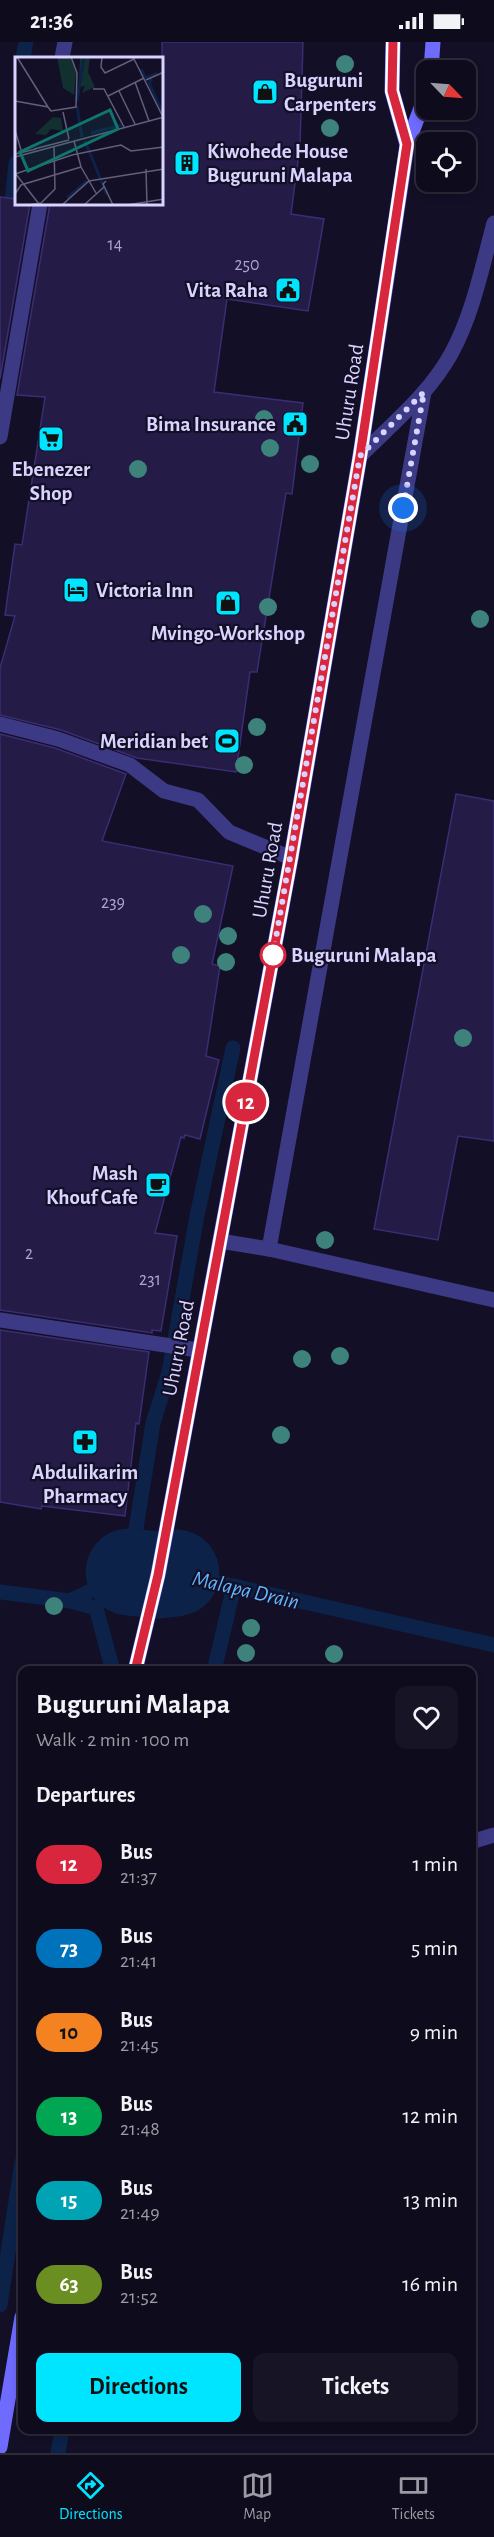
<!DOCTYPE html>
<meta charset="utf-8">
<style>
body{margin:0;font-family:"Alegreya Sans",sans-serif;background:#171425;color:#f1f3f6;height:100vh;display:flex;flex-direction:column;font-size:22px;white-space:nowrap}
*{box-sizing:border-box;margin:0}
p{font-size:20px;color:#9b9ba3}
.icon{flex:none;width:33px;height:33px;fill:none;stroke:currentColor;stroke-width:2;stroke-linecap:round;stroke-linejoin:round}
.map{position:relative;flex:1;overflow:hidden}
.drawer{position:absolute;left:18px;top:1624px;width:458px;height:768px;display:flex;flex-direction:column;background:#0e0b1c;border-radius:12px;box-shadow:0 3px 9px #0003,0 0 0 2px #2e2b3b}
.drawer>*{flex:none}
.badge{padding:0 12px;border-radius:20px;font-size:21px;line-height:39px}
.needle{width:39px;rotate:115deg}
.buttons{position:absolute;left:416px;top:18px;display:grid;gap:12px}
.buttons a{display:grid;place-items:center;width:60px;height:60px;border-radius:12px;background:#0e0b1c;box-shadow:0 3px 9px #0003,0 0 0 2px #2e2b3b;font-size:30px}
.you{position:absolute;width:30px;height:30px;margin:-15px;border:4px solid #fff;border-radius:50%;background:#1a73e8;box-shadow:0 0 0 9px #1a73e833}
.map>.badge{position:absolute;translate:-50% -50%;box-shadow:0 0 0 3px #fff}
h2{padding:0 18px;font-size:22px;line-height:54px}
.round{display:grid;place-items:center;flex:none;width:63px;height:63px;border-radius:12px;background:#171425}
.headline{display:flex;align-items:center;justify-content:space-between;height:102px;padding:0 18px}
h1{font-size:28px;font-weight:700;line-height:45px}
.button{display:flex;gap:12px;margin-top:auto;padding:12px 18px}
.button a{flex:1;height:69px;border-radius:12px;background:#00e5ff;color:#111;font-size:24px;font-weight:700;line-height:69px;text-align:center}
.button a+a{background:#171425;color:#f1f3f6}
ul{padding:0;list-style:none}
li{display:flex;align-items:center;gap:18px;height:84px;padding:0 18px}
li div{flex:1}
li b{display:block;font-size:22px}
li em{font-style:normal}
li .badge{min-width:66px;font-weight:700;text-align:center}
.status{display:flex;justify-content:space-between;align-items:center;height:42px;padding:0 30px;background:#0e0b1c;direction:ltr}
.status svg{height:16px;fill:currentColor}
.tab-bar{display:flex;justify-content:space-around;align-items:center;height:84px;border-top:2px solid #2e2b3b;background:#0e0b1c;font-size:16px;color:#9b9ba3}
.tab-bar a{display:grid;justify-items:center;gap:3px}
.tab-bar .selected{color:#00e5ff}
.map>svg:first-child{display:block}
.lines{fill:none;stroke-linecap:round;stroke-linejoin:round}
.stream{stroke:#0c2248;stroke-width:15}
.river{stroke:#0c2248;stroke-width:87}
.building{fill:#241b47;stroke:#3b2d73;stroke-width:1.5}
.service{stroke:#3d3a85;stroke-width:15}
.minor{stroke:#3d3a85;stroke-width:15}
.secondary{stroke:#6f6bff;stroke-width:15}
.tree{fill:#3d827b}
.line-casing{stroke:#fff;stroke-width:14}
.line{stroke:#d7263d;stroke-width:9}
.walk{stroke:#d9d4ff;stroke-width:6;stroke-dasharray:0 10.8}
.stop-dot{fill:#fff;stroke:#d7263d;stroke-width:3}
.labels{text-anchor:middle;stroke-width:4.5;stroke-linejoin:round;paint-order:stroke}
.number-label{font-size:18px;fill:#aca6d1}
.poi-label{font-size:21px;font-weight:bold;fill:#d9d4ff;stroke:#130f26;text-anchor:end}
.street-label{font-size:21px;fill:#d9d4ff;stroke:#130f26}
.stop-label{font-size:21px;font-weight:bold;fill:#d9d4ff;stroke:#130f26;text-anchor:start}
.water-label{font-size:22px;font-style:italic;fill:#62b6ff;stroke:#130f26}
.inset-river{fill:none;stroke:#0c2248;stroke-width:3}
.inset-road{fill:none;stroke:#625e7d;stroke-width:1.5}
.view{fill:#0f766e;fill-opacity:0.15;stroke:#0f766e;stroke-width:3}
.inset-edge{fill:none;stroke:#d9d4ff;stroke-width:3}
</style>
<div class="status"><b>21:36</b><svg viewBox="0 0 49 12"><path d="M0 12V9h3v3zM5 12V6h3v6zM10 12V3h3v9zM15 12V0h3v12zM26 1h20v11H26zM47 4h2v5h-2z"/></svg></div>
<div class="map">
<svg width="494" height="2411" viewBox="0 0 494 2411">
<rect width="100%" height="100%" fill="#130f26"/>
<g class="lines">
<path class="stream" d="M23,16l3,-16
M10,177l6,-56
M176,1531l318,72
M0,1550l70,9 59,-29 24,-149 16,-51 28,-156 36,-168
M70,1559l26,7 17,63
M214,1629l20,-85
M0,2263l22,-143
M58,2411l4,-23"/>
<path class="river" d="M129,1530l29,3 18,-2"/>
</g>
<path class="building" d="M162,0h141l-3,103 -9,69 33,5 -16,92 -81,-12 -13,93 89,11 -11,91 -6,-1 -29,179h-7l-14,100 -99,-14 -76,-28 -61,-15v-47l15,-52 -10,-1 10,-71 7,1 23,-148 -28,-2 33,-191h112z
M0,155l16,2v5h14l-30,175z
M0,692l55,14 71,26 -24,67 131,25 -21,98 8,2 -14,90 13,4 -19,79 -15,-4 -1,3 -3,-1 -26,96 22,3 -16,95 -9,-1v3l-152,-23z
M456,752l38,7v340l-36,-5 -20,104 -64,-11z
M0,1288l149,22 -10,72 -3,-1 -11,93 -83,-10 -1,3 -41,-7z"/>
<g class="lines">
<path class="service" d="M0,682l58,15 72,26 34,26 34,9 31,32 62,26
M269,1207l155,-857"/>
<path class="minor" d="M62,16l3,-16
M0,395l40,-233
M360,414c32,-32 69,-62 91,-102 22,-40 31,-87 43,-131
M220,1199l49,8 225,51
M0,1278l198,30
M471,1800l23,-7"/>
<path class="secondary" d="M393,0l-1,49 15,54
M431,28l2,-28
M135,1629l23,-96 133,-717 69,-402 47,-311 19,-50
M0,2405l22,-130"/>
</g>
<g class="tree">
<circle cx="345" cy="22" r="9"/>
<circle cx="330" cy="86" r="9"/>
<circle cx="264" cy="377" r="9"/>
<circle cx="270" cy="406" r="9"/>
<circle cx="310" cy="422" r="9"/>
<circle cx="138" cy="427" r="9"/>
<circle cx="268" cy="565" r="9"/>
<circle cx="480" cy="577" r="9"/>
<circle cx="257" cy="685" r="9"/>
<circle cx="244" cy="723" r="9"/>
<circle cx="203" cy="872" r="9"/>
<circle cx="228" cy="894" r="9"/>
<circle cx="181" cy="913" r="9"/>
<circle cx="226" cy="920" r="9"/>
<circle cx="463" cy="996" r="9"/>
<circle cx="325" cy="1198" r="9"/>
<circle cx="340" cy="1314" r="9"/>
<circle cx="302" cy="1317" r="9"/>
<circle cx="281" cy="1393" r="9"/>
<circle cx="54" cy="1564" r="9"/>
<circle cx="251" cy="1586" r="9"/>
<circle cx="246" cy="1611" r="9"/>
<circle cx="334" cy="1612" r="9"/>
</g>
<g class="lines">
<g class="line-casing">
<path id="line" d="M135,1629l23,-96 62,-334 71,-383 69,-402 47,-312 -15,-53 1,-49"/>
</g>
<use href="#line" class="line"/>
<path class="walk" d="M273,913l87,-499 64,-64 -21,116"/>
</g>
<defs>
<g id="shop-square" transform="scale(1.35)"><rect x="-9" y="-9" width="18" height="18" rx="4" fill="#00e5ff" stroke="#130f26"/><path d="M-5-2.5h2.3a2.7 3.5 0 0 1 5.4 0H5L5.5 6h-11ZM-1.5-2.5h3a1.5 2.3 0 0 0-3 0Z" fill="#111"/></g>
<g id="building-square" transform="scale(1.35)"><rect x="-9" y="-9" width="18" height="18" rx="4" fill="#00e5ff" stroke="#130f26"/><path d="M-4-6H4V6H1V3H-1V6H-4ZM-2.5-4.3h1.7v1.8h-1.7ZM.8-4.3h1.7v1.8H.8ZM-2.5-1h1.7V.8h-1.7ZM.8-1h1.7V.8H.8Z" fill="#111"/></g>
<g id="civic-square" transform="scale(1.35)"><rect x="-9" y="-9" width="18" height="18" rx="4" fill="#00e5ff" stroke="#130f26"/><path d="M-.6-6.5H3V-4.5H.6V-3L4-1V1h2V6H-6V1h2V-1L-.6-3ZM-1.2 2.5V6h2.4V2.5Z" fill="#111"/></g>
<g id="supermarket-square" transform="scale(1.35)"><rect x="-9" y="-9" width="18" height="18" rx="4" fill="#00e5ff" stroke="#130f26"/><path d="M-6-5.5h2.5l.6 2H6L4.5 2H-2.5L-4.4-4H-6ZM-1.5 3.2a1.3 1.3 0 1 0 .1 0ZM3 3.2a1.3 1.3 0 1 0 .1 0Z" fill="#111"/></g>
<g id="hotel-square" transform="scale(1.35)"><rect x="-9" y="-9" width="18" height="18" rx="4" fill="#00e5ff" stroke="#130f26"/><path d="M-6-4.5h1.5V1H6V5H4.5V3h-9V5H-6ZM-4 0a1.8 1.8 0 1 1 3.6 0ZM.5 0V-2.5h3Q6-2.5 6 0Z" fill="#111"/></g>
<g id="stadium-square" transform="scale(1.35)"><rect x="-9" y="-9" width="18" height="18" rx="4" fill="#00e5ff" stroke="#130f26"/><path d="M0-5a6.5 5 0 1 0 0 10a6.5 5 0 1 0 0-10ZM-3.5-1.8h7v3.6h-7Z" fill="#111"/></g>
<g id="cafe-square" transform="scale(1.35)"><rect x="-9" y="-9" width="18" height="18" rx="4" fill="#00e5ff" stroke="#130f26"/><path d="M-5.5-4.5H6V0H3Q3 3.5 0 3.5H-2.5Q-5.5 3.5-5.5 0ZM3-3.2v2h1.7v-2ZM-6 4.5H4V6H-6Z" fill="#111"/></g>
<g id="pharmacy-square" transform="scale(1.35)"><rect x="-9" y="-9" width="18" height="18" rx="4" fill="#00e5ff" stroke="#130f26"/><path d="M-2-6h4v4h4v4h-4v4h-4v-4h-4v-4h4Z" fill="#111"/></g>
</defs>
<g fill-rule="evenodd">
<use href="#shop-square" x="265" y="50"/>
<use href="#building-square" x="187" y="121"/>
<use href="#civic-square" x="288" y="248"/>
<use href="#civic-square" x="295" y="382"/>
<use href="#supermarket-square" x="51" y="397"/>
<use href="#hotel-square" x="76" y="548"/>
<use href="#shop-square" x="228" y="561"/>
<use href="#stadium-square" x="227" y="699"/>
<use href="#cafe-square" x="158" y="1143"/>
<use href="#pharmacy-square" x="85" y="1400"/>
</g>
<circle class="stop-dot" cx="273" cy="913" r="12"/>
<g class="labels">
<g class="number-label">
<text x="115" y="208">14</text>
<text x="247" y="228">250</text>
<text x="113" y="866">239</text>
<text x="29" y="1217">2</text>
<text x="150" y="1243">231</text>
</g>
<g class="poi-label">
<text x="284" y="45" text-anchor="start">Buguruni<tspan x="284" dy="24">Carpenters</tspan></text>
<text x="207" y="116" text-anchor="start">Kiwohede House<tspan x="207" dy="24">Buguruni Malapa</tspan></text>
<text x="268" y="255">Vita Raha</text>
<text x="276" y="389">Bima Insurance</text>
<text x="51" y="434" text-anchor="middle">Ebenezer<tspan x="51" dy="24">Shop</tspan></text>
<text x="96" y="555" text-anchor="start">Victoria Inn</text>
<text x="228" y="598" text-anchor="middle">Mvingo-Workshop</text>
<text x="208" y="706">Meridian bet</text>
<text x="138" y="1138">Mash<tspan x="138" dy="24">Khouf Cafe</tspan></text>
<text x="85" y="1437" text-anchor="middle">Abdulikarim<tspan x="85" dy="24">Pharmacy</tspan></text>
</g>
<g class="street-label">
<text transform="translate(349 350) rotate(-81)" y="7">Uhuru Road</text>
<text transform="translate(267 828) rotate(-80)" y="7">Uhuru Road</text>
<text transform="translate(178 1306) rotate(-79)" y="7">Uhuru Road</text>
</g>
<g class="stop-label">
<text x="291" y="920">Buguruni Malapa</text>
</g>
<g class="water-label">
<text transform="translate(246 1547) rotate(13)" y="8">Malapa Drain</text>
</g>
</g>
<g transform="translate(15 15)">
<rect width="148" height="148" fill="#130f26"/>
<path d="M42,0h13l6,16 -2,22 -11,-7zM65,0h10l-2,15 7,15 -13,6 3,-7 -4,1 -2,-7zM38,60l8,1 2,13 -12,-2 -5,6 -11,-1z" fill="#12302f"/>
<path class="inset-river" d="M126,12l5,9 11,-5M137,22l-3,4 14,31M62,44l7,-44M62,49l5,31M76,76l31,-8M70,84l22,54M52,141l20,-17"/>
<path class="inset-road" d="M2,0l31,50M87,0l-1,10 4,6 29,-14M118,0l30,60M131,23l18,-8M120,25l14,39M78,32h11l20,38M104,34l16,33M93,39l36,-18M0,44l33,6 3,4 25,-4 1,-34 -6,-16M48,55l6,27M0,73l6,20M59,84l7,26 15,26M19,92l35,-9M0,97l21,-5M0,100l149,-40M131,112l1,36M0,116l24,31M0,117l57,-19 49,-10 10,6 33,-4M91,124l-3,3 10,21M0,137l6,-9 60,-18M13,148l13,-2 14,-14 -1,-42M47,148l27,-24 75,-12M69,148l20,-18M112,148l37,-6"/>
<path class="view" d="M95,53l8,19 -90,42 -8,-19z"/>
<rect width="148" height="148" class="inset-edge"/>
</g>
</svg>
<div class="buttons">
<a><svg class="needle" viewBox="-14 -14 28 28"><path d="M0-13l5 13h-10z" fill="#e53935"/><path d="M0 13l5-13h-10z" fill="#9b9ba3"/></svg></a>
<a><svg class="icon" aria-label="locate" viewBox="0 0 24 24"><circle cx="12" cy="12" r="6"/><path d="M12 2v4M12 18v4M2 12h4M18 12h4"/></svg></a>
</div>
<div class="you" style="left:403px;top:466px"></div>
<b class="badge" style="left:246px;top:1060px;background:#d7263d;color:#fff">12</b>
<section class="drawer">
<div class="headline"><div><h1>Buguruni Malapa</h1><p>Walk · 2 min · 100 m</p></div><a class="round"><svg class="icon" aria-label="heart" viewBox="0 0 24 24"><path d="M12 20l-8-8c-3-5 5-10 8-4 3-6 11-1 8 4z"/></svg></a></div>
<h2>Departures</h2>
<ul>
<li><span class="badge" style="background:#d7263d;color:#fff">12</span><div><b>Bus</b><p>21:37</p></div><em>1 min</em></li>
<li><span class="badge" style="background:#0072bc;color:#fff">73</span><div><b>Bus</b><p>21:41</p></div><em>5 min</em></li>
<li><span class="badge" style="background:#f58220;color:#111">10</span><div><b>Bus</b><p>21:45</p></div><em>9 min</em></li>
<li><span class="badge" style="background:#00a651;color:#fff">13</span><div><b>Bus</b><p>21:48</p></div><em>12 min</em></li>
<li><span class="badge" style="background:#00a3b4;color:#fff">15</span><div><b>Bus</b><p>21:49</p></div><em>13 min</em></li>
<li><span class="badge" style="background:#6b8e23;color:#fff">63</span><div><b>Bus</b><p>21:52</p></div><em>16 min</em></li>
</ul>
<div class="button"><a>Directions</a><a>Tickets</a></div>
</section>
</div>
<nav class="tab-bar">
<a class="selected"><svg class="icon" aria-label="directions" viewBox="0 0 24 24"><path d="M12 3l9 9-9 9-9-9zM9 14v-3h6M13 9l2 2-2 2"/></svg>Directions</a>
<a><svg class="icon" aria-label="map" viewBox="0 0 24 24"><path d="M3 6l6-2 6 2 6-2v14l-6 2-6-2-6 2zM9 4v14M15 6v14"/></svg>Map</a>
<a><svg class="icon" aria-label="tickets" viewBox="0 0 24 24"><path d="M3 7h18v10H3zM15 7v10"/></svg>Tickets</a>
</nav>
